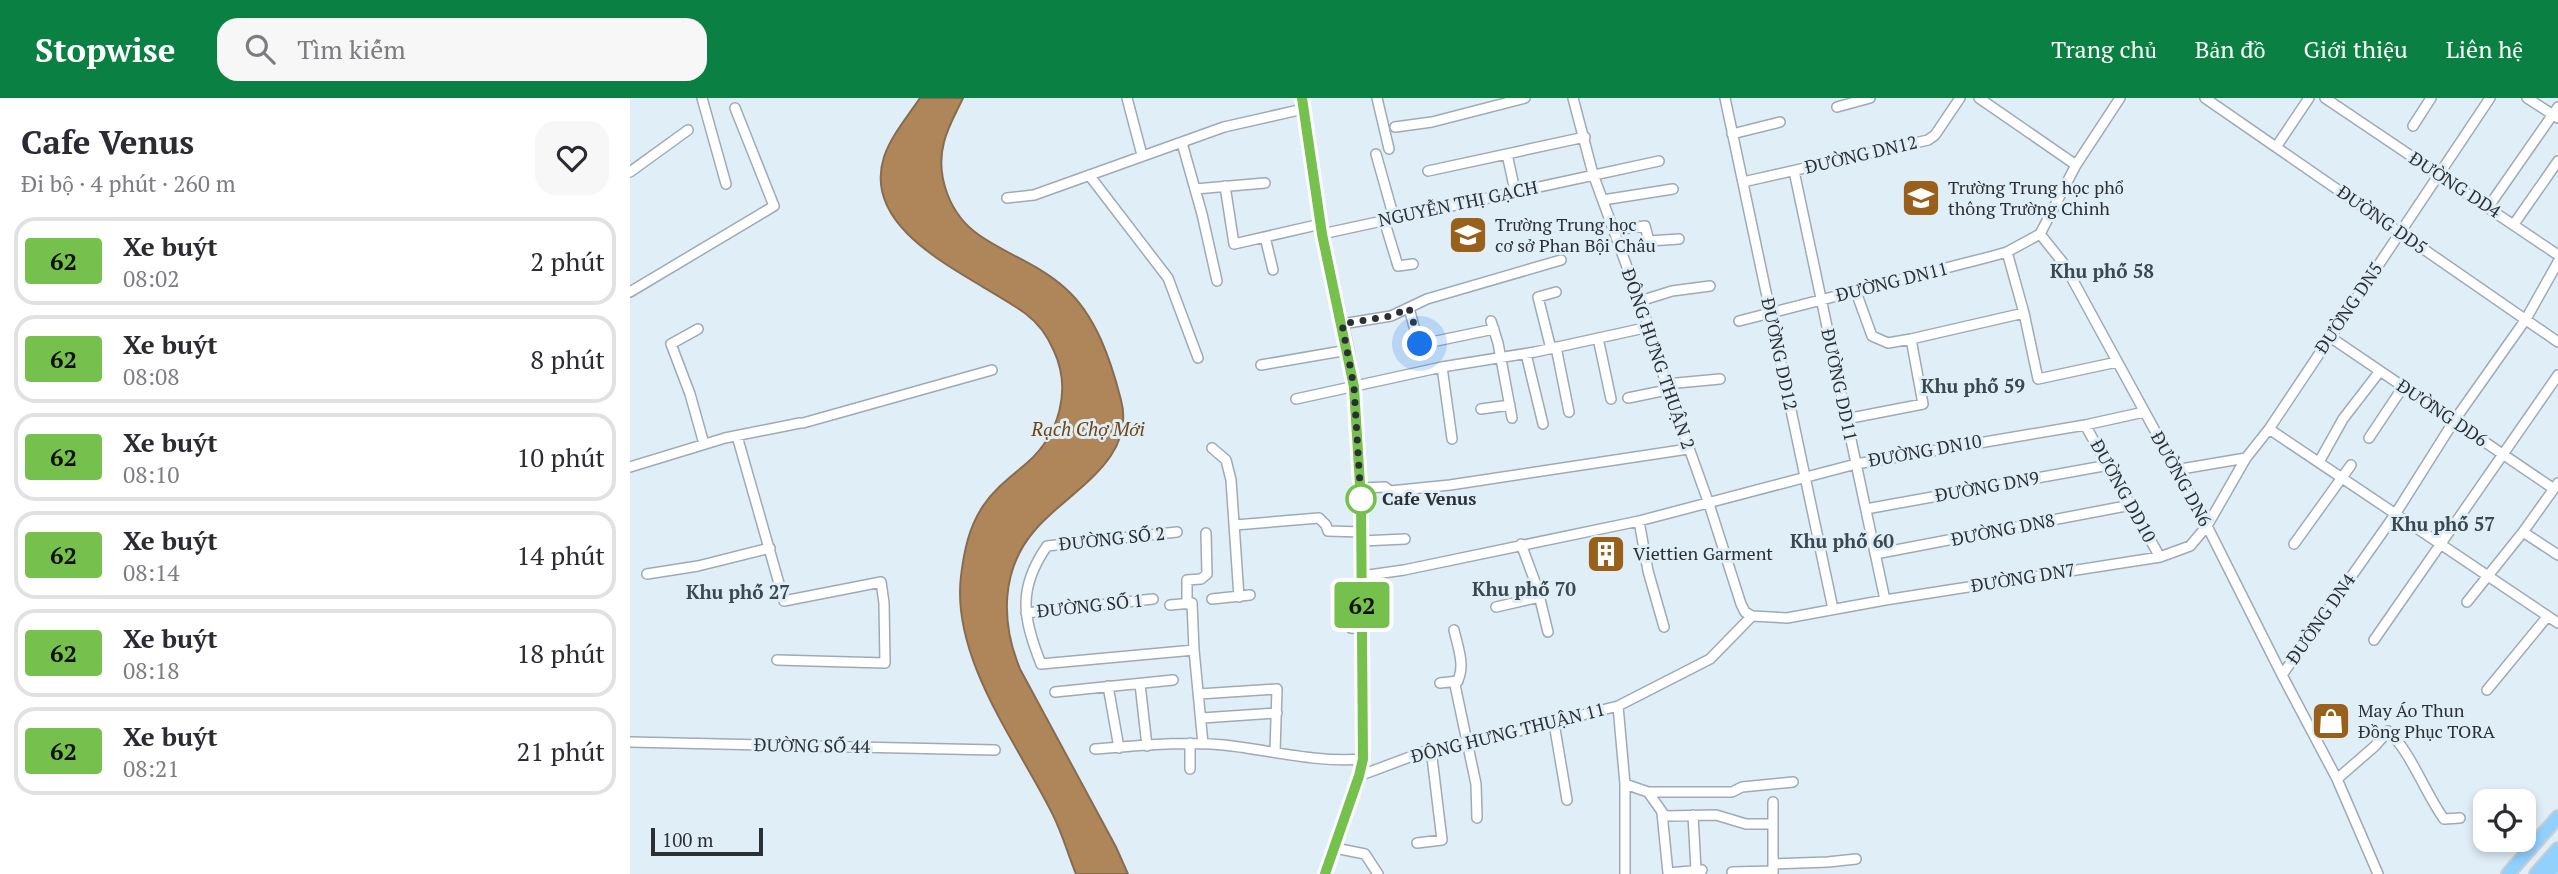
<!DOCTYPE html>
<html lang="vi">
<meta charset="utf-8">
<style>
body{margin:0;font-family:"PT Serif",serif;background:#f7f7f7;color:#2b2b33;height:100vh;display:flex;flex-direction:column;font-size:26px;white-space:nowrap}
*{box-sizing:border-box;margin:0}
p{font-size:23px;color:#7c7c81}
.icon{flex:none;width:38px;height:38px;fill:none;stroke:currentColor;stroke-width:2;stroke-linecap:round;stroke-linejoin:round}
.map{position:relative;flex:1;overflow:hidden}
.side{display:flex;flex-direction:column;background:#fff;width:630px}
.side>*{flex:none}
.badge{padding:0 14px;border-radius:5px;font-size:24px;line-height:46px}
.fabs{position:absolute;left:1843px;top:691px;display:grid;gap:14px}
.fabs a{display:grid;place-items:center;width:63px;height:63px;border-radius:14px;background:#fff;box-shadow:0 4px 10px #0003;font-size:35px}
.scale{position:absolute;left:21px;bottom:18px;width:112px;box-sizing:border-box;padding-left:7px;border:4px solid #2b3034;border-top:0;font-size:19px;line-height:24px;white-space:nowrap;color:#2b3034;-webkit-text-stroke:5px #e0eef8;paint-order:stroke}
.you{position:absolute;width:35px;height:35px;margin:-18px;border:5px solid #fff;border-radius:50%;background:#1a73e8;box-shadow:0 0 0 10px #1a73e833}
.map>.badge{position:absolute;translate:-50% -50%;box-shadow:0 0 0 4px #fff}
.round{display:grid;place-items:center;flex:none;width:74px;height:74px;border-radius:21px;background:#f7f7f7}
.head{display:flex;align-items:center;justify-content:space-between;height:119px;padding:0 21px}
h1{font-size:33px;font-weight:700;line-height:52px}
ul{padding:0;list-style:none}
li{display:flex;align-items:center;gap:21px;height:88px;margin:0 14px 10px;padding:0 7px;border:4px solid #e1e1e2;border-radius:21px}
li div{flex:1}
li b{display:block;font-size:26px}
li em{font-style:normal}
li .badge{min-width:77px;font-weight:700;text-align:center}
header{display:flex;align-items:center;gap:42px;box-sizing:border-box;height:98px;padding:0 35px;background:#0b8043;color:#fff}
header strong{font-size:33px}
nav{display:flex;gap:38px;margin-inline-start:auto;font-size:24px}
.search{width:490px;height:63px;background:#f7f7f7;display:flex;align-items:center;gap:18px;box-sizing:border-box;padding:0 24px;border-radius:21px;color:#7c7c81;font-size:26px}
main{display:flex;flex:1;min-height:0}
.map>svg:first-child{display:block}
.water{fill:#af855a;stroke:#876c4f;stroke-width:2}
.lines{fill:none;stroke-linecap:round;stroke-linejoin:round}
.minor-casing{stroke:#9eabb4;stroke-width:12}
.major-casing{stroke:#cccdce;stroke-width:14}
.highway-casing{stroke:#cccdce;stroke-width:16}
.minor{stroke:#fff;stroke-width:9}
.major{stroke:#bde3fe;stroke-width:10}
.highway{stroke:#91d1fe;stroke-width:12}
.line-casing{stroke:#fff;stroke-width:16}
.line{stroke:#76c04d;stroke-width:10}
.walk{stroke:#2b3034;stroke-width:7;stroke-dasharray:0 12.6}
.stop-dot{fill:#fff;stroke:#76c04d;stroke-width:3.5}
.labels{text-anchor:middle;stroke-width:6;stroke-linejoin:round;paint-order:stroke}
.street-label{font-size:18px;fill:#2b3034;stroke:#e0eef8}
.poi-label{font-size:18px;fill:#2b3034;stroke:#e0eef8;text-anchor:start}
.stop-label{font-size:18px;font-weight:bold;fill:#2b3034;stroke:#e0eef8;text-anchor:start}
.neighbourhood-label{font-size:19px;font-weight:bold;fill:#3c4850;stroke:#e0eef8}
.water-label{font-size:19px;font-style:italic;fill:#6f440f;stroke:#e0eef8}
</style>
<header>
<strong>Stopwise</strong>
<div class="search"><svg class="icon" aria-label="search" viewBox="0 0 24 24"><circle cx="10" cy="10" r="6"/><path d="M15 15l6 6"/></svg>Tìm kiếm</div>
<nav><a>Trang chủ</a><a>Bản đồ</a><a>Giới thiệu</a><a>Liên hệ</a></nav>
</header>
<main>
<section class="side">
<div class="head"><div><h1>Cafe Venus</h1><p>Đi bộ · 4 phút · 260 m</p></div><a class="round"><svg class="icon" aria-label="heart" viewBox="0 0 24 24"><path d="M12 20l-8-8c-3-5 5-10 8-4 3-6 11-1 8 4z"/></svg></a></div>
<ul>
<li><span class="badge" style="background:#76c04d;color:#111">62</span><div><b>Xe buýt</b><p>08:02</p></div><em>2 phút</em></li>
<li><span class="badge" style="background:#76c04d;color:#111">62</span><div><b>Xe buýt</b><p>08:08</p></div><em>8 phút</em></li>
<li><span class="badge" style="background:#76c04d;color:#111">62</span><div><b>Xe buýt</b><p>08:10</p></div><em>10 phút</em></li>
<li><span class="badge" style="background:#76c04d;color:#111">62</span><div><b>Xe buýt</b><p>08:14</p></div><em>14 phút</em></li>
<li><span class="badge" style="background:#76c04d;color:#111">62</span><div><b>Xe buýt</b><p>08:18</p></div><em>18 phút</em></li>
<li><span class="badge" style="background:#76c04d;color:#111">62</span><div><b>Xe buýt</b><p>08:21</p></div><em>21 phút</em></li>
</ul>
</section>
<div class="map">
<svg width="1928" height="776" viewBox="0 0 1928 776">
<rect width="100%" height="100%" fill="#e0eef8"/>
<path class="water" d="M290,0h43c-7,15 -15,28 -19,44 -9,34 6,73 35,93 27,19 61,30 86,53 31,27 46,73 56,112 16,61 -54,92 -86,130 -35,40 -34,93 -15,139l96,178 12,27h-52c-8,-20 -14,-41 -23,-59 -35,-71 -102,-156 -92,-239 3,-25 8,-49 22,-70 13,-19 29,-30 45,-44 31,-28 44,-72 26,-111 -6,-14 -16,-28 -28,-37 -48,-36 -167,-79 -142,-157 7,-21 24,-41 36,-59z"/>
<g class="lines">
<g class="minor-casing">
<path id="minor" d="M72,0l24,86
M497,0l15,57
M747,0l12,51
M943,0l20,76 56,153 17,57 43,120 32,100 4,8 7,4
M1095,0l108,511
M1349,0l97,67
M1575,0l353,244
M1695,0l233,157
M1897,0l31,20
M1207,9l33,-9
M1783,28l18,-28
M765,29l37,-5 93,-24
M1102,36l48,-12
M552,45l20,71 15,67
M1646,49l33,-49
M746,56l18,64
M877,56l8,37
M798,73l157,-34
M1164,73l91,429
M0,74l58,-42
M459,77l79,103 30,80
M1113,84l185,-42 7,-5 25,-37
M595,88l9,58 87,-20
M565,91l70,-6
M377,100l27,-3 190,-68 79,-18
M973,102l70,-11
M1859,108l69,-99
M754,122l14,46 15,-2
M1884,126l44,-63
M984,132l31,-4 4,15 30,-2
M692,136l337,-73
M1410,136l24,30 143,262 75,149 55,104 41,95
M1410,136l36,-69 44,-67
M635,139l8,33
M1377,154l17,61 14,66 79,-17
M0,194l144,-86 -39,-98
M1226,194l16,44 16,7 23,-4
M1010,203l32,-10 38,-5
M779,210l8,30 5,6 72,-15
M861,223l7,22 14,75
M1109,223l250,-64 18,-5 33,-18
M712,226l49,-8 36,-17 134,-39
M68,231l-27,15 19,50 14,50
M1700,239l224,152
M968,240l13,61
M926,249l13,65
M921,251l-13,-52 18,-5
M896,256l17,70
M631,267l87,-15
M812,269l10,72
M1036,286l54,-5
M998,300l39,-8
M666,301l146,-32 93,-15 114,-25
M851,311l29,-4
M1216,321l77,-15 -12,-65 113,-26
M173,325l189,-53
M1455,327l75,132
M1639,331l289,194
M107,338l47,165 97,-19 3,21 1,60 -108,-3
M1739,340l34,-51
M582,350l14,12 5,20 8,117
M1689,364l24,-43 37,-48
M0,369l95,-29 75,-15
M1545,372l71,-12
M1928,385l-35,49 35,23
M731,390l24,-1 5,4 60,-6 238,-36
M1236,411l243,-44
M1009,423l9,50 16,56
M605,427l84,-7 7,7 2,6 34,1
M547,434l-130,14c-30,43 -24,72 -6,118l153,-14
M732,443l43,-2
M891,446l16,43 11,45
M1664,446l57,-79
M1245,456l256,-49
M17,476l51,-8 72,-18
M732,478l42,-6 235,-49 217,-57 229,-39 59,-13
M582,501l38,-4
M1837,504l56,-70
M557,506v-24l14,-1 6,-5 -1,-41
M540,507l22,-2 2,47 9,94
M866,509l44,-10
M396,515l127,-14
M1122,518l35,2 98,-18 275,-43 30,-11 17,-20 39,-68 23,-29 221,-331
M721,530l12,1
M824,532c4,18 13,39 1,55l21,99 1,34
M1744,542l184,-265
M1652,577l114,-162 58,-92 72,-102 32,-57
M810,585l18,-2
M510,586l7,62
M478,588l11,62
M1857,592l60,-73
M425,594l118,-12
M569,596l78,-5 -2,62
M988,608l7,78v90
M572,620l75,-5
M924,625l13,77
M0,644l365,8
M465,651c43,-3 86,-8 129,-4 46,5 92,18 139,14
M560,671v-26
M729,678l72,-27 68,-13 119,-30 92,-47 42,-43
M1707,681l38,-33 13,-15c22,19 37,62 56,88l16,-1
M995,686l23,8h84l10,-5 51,-5
M1018,694l17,24 51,-1 30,9h27
M1143,704v72
M1032,715l6,60 34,-3
M1063,717l3,55
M787,745l25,-3 -11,-91
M705,750l30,6 13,20
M1143,766l55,-2 28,-3
M1102,774l41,-1"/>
</g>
<g class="major-casing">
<path id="major" d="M672,0l20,136 26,116 8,56 5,95 2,258 -4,17 -34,98"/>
</g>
<g class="highway-casing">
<path id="highway" d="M1878,776l50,-57
M1906,776l22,-25
M1917,776l11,-12"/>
</g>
<use href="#minor" class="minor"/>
<use href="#major" class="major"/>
<use href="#highway" class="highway"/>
</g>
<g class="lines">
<g class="line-casing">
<path id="line" d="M672,0l20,136 32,153 7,114 2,258 -4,17 -34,98"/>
</g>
<use href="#line" class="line"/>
<path class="walk" d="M731,401v2l-7,-114 -12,-63 49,-8 18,-8 11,36"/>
</g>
<defs>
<g id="school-square" transform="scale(2.0125)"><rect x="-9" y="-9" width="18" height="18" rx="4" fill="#99601c" stroke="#e0eef8"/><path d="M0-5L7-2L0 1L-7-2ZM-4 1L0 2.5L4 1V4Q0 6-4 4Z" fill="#fff"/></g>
<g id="building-square" transform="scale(2.0125)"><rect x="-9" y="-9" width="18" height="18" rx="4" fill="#99601c" stroke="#e0eef8"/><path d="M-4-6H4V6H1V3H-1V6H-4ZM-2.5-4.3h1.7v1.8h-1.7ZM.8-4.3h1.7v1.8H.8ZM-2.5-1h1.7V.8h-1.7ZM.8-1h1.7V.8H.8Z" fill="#fff"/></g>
<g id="shop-square" transform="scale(2.0125)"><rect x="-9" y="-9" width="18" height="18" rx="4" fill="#99601c" stroke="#e0eef8"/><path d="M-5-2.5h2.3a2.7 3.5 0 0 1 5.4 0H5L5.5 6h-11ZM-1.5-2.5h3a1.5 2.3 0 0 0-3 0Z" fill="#fff"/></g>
</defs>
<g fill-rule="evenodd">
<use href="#school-square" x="1291" y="100"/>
<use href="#school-square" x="838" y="137"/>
<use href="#building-square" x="976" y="456"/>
<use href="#shop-square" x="1701" y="623"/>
</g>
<circle class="stop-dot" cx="731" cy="401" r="14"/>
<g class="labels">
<g class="street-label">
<text transform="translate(1231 57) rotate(-13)" y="6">ĐƯỜNG DN12</text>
<text transform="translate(1825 87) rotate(33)" y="6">ĐƯỜNG DD4</text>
<text transform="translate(828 106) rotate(-12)" y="6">NGUYỄN THỊ GẠCH</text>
<text transform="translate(1752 122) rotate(35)" y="6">ĐƯỜNG DD5</text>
<text transform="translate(1262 184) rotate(-14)" y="6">ĐƯỜNG DN11</text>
<text transform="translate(1719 210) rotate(-56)" y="6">ĐƯỜNG DN5</text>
<text transform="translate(1149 256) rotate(78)" y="6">ĐƯỜNG DD12</text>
<text transform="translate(1028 261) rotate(71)" y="6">ĐÔNG HƯNG THUẬN 2</text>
<text transform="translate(1209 287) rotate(78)" y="6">ĐƯỜNG DD11</text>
<text transform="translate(1812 315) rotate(34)" y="6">ĐƯỜNG DD6</text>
<text transform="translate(1295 353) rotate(-10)" y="6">ĐƯỜNG DN10</text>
<text transform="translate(1551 381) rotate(61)" y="6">ĐƯỜNG DN6</text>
<text transform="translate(1357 389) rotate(-10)" y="6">ĐƯỜNG DN9</text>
<text transform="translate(1493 393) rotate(61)" y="6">ĐƯỜNG DD10</text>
<text transform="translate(1373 432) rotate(-11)" y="6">ĐƯỜNG DN8</text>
<text transform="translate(482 441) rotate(-6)" y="6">ĐƯỜNG SỐ 2</text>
<text transform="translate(1393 480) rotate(-9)" y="6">ĐƯỜNG DN7</text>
<text transform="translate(460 508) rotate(-6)" y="6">ĐƯỜNG SỐ 1</text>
<text transform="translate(1691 521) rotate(-55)" y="6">ĐƯỜNG DN4</text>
<text transform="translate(878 635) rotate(-14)" y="6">ĐÔNG HƯNG THUẬN 11</text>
<text transform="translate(182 648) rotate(1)" y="6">ĐƯỜNG SỐ 44</text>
</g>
<g class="poi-label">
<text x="1318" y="96">Trường Trung học phổ<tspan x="1318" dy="21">thông Trường Chinh</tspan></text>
<text x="865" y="133">Trường Trung học<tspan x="865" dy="21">cơ sở Phan Bội Châu</tspan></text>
<text x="1003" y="462">Viettien Garment</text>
<text x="1728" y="619">May Áo Thun<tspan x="1728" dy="21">Đồng Phục TORA</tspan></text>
</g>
<g class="stop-label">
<text x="752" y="407">Cafe Venus</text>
</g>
<g class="neighbourhood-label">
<text x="1472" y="180">Khu phố 58</text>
<text x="1343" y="295">Khu phố 59</text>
<text x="1813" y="433">Khu phố 57</text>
<text x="1212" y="450">Khu phố 60</text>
<text x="894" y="498">Khu phố 70</text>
<text x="108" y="501">Khu phố 27</text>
</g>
<g class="water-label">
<text x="458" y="338">Rạch Chợ Mới</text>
</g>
</g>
</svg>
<div class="fabs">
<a><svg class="icon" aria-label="locate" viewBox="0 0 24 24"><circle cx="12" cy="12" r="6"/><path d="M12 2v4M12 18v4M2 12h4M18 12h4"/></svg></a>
</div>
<div class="scale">100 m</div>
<div class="you" style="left:790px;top:246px"></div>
<b class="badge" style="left:732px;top:507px;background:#76c04d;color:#111">62</b>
</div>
</main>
